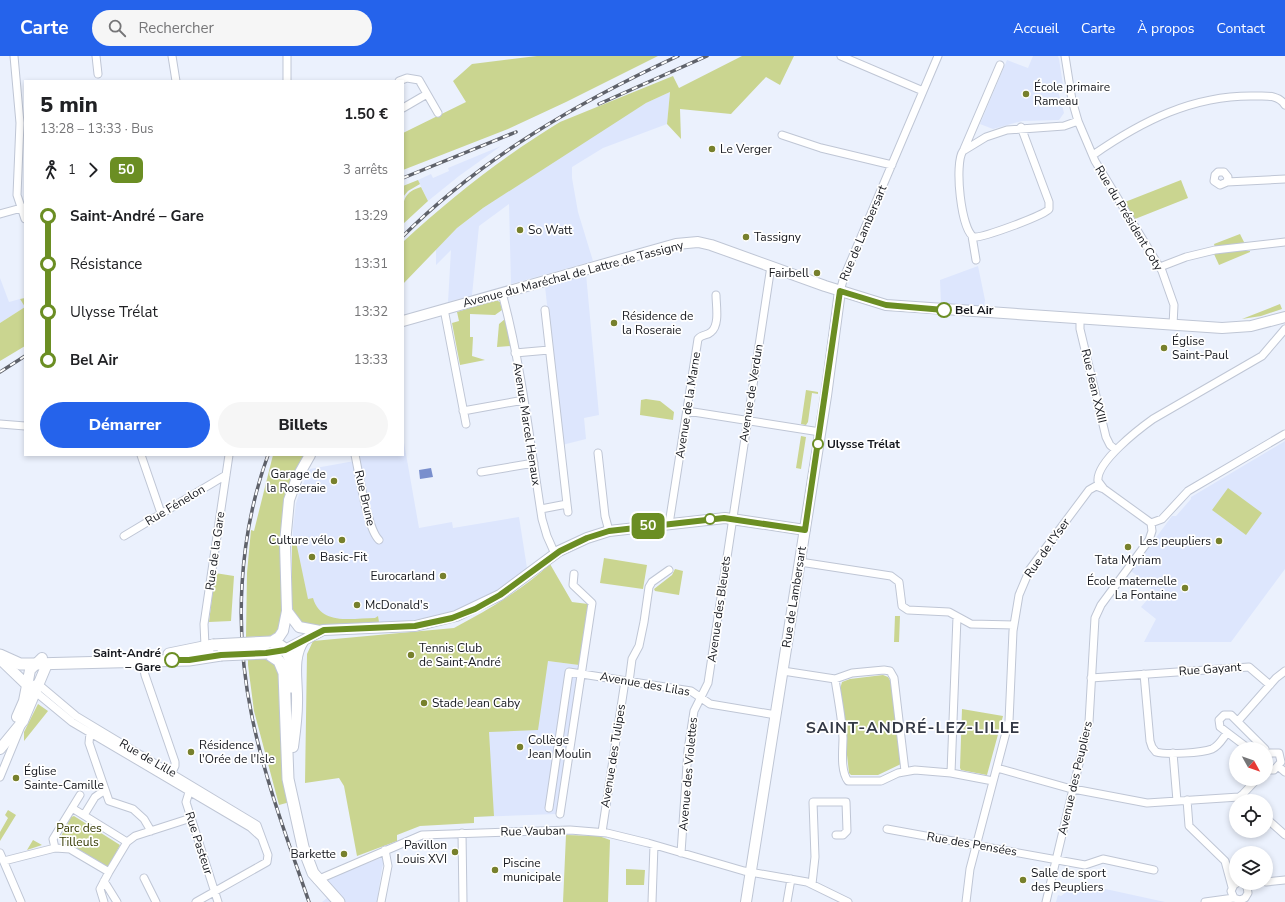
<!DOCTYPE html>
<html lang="fr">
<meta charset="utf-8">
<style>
body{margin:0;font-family:"Nunito Sans",sans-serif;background:#f6f6f6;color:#202124;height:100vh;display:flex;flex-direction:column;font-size:15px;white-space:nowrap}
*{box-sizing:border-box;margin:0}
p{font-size:13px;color:#757577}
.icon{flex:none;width:22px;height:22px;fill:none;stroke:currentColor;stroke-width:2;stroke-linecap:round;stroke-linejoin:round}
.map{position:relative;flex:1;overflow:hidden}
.side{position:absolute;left:24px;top:24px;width:380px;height:376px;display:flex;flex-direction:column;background:#fff;border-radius:0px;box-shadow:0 2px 6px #0003}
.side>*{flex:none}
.badge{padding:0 8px;border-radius:6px;font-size:14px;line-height:26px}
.needle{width:26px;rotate:130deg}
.controls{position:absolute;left:1229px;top:686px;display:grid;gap:8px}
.controls a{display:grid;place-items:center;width:44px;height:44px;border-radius:50%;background:#fff;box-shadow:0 2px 6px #0003;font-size:20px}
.map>.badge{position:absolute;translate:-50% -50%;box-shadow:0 0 0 2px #fff}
.legs{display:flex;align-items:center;gap:6px;height:44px;padding:0 16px;font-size:13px}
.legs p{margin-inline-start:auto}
.summary{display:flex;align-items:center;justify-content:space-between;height:68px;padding:0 16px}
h1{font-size:22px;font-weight:800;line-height:30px}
.action{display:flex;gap:8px;margin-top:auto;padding:8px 16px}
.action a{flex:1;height:46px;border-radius:24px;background:#2563eb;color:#fff;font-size:16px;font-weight:800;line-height:46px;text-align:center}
.action a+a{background:#f6f6f6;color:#202124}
ul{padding:0 16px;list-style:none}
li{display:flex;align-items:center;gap:14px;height:48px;font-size:15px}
li i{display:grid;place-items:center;width:6px;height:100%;margin:0 5px;background:currentColor}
li i::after{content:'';width:10px;height:10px;margin:-5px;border:3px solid;border-radius:50%;background:#fff}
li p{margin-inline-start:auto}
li:first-child i{background:linear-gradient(#0000 50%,currentColor 0)}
li:last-child i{background:linear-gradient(currentColor 50%,#0000 0)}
header{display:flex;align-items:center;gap:24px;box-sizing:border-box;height:56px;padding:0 20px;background:#2563eb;color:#fff}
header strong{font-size:19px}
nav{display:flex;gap:22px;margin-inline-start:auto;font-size:14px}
.search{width:280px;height:36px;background:#f6f6f6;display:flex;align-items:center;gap:10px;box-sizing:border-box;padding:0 14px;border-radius:22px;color:#757577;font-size:15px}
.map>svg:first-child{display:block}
.built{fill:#dde6fd}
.green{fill:#cad590}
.water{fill:#798fcd}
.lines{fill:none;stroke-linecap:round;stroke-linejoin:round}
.street-casing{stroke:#bfc6d5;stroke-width:9}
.secondary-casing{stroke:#bfc6d5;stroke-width:12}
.primary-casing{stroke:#bfc6d5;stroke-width:13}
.street{stroke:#fff;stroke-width:7}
.secondary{stroke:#fff;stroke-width:10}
.primary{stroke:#fff;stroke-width:11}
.rail-casing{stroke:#5f626a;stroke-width:3.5}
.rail{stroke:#fff;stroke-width:2;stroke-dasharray:6;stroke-linecap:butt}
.primary-bridge-casing{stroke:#bfc6d5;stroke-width:13;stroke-linecap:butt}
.primary-bridge{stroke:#fff;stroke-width:11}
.line-1-casing{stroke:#fff;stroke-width:9}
.line-1{stroke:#6b8e23;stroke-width:6}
.poi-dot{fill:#77802c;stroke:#fff;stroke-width:1.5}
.stop-1-dot{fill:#fff;stroke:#6b8e23;stroke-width:2}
.labels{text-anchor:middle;stroke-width:3.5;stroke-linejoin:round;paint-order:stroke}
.poi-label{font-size:12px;fill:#16181e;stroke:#fff;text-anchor:start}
.street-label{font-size:12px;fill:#16181e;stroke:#fff}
.stop-label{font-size:12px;font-weight:bold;fill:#16181e;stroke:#fff;text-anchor:start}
.park-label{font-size:12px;fill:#343900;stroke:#fff}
.district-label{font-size:16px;font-weight:bold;letter-spacing:1px;fill:#343945;stroke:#fff}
</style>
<header>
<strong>Carte</strong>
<div class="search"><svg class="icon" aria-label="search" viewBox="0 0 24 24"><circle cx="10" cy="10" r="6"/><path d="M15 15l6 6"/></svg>Rechercher</div>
<nav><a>Accueil</a><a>Carte</a><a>À propos</a><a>Contact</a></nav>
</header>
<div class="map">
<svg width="1285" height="846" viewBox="0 0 1285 846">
<rect width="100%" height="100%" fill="#ebf1fd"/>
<path class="built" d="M1033,0h25l1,3 4,26 -5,6 6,22 -5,7 -37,1 -29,8 -13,-5 27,-64 21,8z
M670,36l-3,32 -64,24 -31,19v11l6,34 15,49 -82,23 -2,-80 -30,22 -7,69 -24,7 3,-52 -15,15v-16l21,-21 26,-20 76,-51 87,-54z
M501,90l-42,30 -31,25 -10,-21 13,-6 2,4 16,-7 -1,-3z
M978,210l7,34 -1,7 -43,-3 -1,-24z
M586,218l13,141 -15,3 2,21 -24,6 -17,-159z
M0,222l9,24 11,-3 5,8 -25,16z
M403,381l16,91 33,-6 1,6 66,-11 8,51 -22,18 -38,20 -24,9 -36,6 -99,5 -16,-21 1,-78 3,-24 7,-19 7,-15 50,-9v-5h43z
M1285,385v128l-54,73h-87l12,-23 -15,-12 12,-14 -5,-9 -17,-13 41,-55h4l15,-17v-2z
M548,605l31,4 -23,149 -82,3 -2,-137z
M386,800l-4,12 -5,34h-55l13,-10 -11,-12z
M1078,827l87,19h-109l2,-7 3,1z"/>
<path class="green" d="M537,0h121l-92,46 -58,27 -105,41v-37l63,-31 -13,-21 19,-17z
M742,0h52l-14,29 -14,-8 -35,37 -51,-5 1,30 -14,-15 3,-32 -24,11 -163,105 -26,20 -54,56 1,-43c48,-44 100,-85 156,-119l113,-46 6,12z
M418,124l2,4 -12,7 -5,6v-11z
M1181,124l7,18 -53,21 -10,-17z
M421,131l7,14 -25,23c0,-18 -3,-31 18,-37z
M1240,178l5,10 -30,3 -1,-3z
M1231,195h19v1l-31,13 -5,-11z
M25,242v48l-25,15v-38l25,-16 -5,-8z
M496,244l4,2 2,8 -7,5 -25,-1v23h3l-1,19 13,4 -25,5 -8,-42 7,-2 -2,-9z
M1280,248l2,5 -21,7 -19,3z
M505,263l6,27 -14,1 2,-23z
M806,334l12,2v2l-6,-1 -4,29 -2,3 -5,-1z
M646,343l14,2 14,11 -1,8 -33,-5 1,-15z
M801,380l5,1 -5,32 -5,-1z
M273,399h32l-14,25 -6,18 -3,33 -1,86 -1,13 -10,6 -24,1 1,-64 4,-43 3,1z
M1228,432l34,25 -16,22 -34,-25z
M295,481l13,62 5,-1c8,28 39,20 62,20l3,-2 1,6 -71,4c-9,-4 -14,-10 -16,-21v-67z
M604,502l43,7 -4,24 -43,-6z
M550,508l22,38 16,2 -9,61 -31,-4 -10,69 -49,2 5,84 -20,1v6l-54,3 -23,9v6l-40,15 -13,-70 -5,-8 -34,5 2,-129 6,-13 141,-13c32,-17 70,-39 96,-64z
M675,513l8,2 -4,24 -24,-4 -1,-2 18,-14z
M215,517l19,3 -3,45 -22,1z
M895,560h5l-1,26h-5z
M267,602l9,7 4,8 10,129 -11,3 -25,-94 -6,-46v-6z
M883,619l5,2 3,5 10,82 -23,11h-27l-2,-2 -3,-27 1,-6 -7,-51 2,-7 8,-3z
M38,648l10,7 -24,30v-9z
M962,653l41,7 -16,59 -26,-5 -1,-2z
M8,754l8,5 -16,26v-9l8,-14 -3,-3z
M74,760l46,29 -11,21h-3l-46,-28 11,-21z
M566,779l33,1 11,4 -2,62h-45z
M33,784l9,5 -15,5z
M626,813l19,1 -1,15h-18z"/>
<path class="water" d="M431,412l2,9 -13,2 -1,-9z"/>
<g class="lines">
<g class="street-casing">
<path id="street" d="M14,0l6,67 -3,72 8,24
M96,0l2,18
M172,0l4,25
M287,0v25
M841,0l82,35
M1065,0l7,44 6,21 17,40 67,110 12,34 -1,20
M399,25l8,-3 12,2 19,33
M403,52l24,-14
M1021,71l28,75v7c-4,6 -66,29 -75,28 -13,-6 -20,-74 -11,-86l23,-14 21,-7 57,-4 14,-5
M782,79l39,13 71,17
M964,93l36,-84
M1093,99c49,-34 100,-60 161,-59 11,0 24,-2 31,9
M1227,126l1,-5 -4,-5h-6l-3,3 -1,6 6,4 7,-3 58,-3
M0,158l25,-7
M972,180l4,24
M1160,211l26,-10 29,-7 70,-8
M840,235l4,-14 94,-221
M502,237c20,74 28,150 40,226l5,17 8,18
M444,253l22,115
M1080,263v10l26,108 4,8 6,5
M515,297l34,-3
M463,355l61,-11
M687,355l133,21
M0,368l25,2
M598,397l7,63 4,15
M141,399l20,58
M355,399c4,17 12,74 24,85
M481,416l53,-9
M567,448l1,8
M541,453l26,-5 -22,-194
M1151,467l-47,-34 -6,-8c-2,-19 41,-52 55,-62l109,-63 23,-27
M1151,467l11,-4 26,-28 97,-57
M669,468l29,-185c4,-5 9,-3 13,-7 9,-7 5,-27 5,-37
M124,480l102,-61
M800,506l91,14 8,6 3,24 6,4 41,2 22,12 43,1
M205,590l-1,-22 25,-169
M141,599l4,20 30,87v4l-5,10
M783,615l52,8 17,-6 32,-3 6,1 4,7 11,93
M1144,618l6,67 2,6 4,5c10,3 46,1 56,-3 7,-3 11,-11 15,-16
M1091,622l158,-11 21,18
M835,623c3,20 7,39 8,59 0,12 -3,32 5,43h33l17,-8 17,-3 36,3 42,8
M629,626l3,-23 7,-13 5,-24 5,-35 3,-5 17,-12
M35,628h3l38,32 181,109 11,30 -1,7 -71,40
M32,633l40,33 178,105 11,10
M1238,665l38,-43 9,-7
M90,677l-1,10 20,58 24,8 11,10 7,12
M1249,693l-29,-22 -1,-7 5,-5h7l34,34
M1173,697l4,48
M1266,702l4,-5h9l2,9 -7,8h-8
M1278,710l7,6
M997,712l71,20 79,15 92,-6 4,-3 14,-15
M951,717l6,-156
M0,721l21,-51
M190,733l-4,13 32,100
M1187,744l2,26 36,35 7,26
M549,752l20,-136 122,19 19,13 66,11
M560,758l32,-211 -19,-18 1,-11
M84,759l11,-18 10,-7
M1266,762l19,17
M887,773l198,36 18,-6 51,11
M602,776l23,-151
M462,777l1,69
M127,786l8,-6 56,-18
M55,792l15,1 39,23 18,-30 -55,-34
M0,797l21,49
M681,797l7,-103 6,-39 14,-28 63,-417
M4,805l51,-13 -2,-9 27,-44
M144,822l12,24
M317,824l105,-45 148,-5 37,3 41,10 96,28 63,11 41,20
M104,825l13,21
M1266,826l19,-2
M1237,827l-3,2 -3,6 3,7 6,2 5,-2 3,-5 -1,-6 -4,-4
M812,828l3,-27 -2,-55h33l1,29 -4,4h-7
M104,846l-4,-13 9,-17
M381,846l7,-36 -3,-16
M652,846l2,-57
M787,846l4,-23
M966,846l4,-33 39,-148 4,-90 6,-36 11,-26 59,-79 7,-4 8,3
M1046,846l43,-180 6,-104 6,-13 48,-65 3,-9 -1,-8
M1205,846l29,-4"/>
</g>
<g class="secondary-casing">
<path id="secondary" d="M403,265l273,-77 22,-2 13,3 114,41 61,19 336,23 29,-2 34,-9
M287,555l12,16 21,4
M271,586l8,-5 4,-6 4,-20 -2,-68 4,-43 8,-22 13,-23
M267,597l18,-3 38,-20 92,-4 41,-10 44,-21 59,-44 28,-13 22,-7 116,-13 80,12
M0,603l27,26
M17,661l7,-16 6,-31 12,-12
M293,691c2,-15 4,-29 4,-44 1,-21 -6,-45 7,-63
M0,693l23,-28 24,-57
M746,846l80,-506 14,-105"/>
</g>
<g class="primary-casing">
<path id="primary" d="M271,586c23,5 21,26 21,45
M267,597l12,8 5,12 4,106 15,68 10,26 26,29
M169,598l44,-9
M0,599l20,9h14l155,-4 32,-5"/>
</g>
<use href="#street" class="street"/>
<use href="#secondary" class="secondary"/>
<use href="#primary" class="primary"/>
<g class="rail-casing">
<path id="rail" d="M599,48l108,-48
M403,122l113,-46
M403,180c78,-78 176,-134 275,-180
M0,316l25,-16
M268,399c-30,83 -34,176 -16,262 13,63 36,124 57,185"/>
</g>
<use href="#rail" class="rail"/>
<g class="primary-bridge-casing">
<path id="primary-bridge" d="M213,589l58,-3
M221,599l46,-2"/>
</g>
<use href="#primary-bridge" class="primary-bridge"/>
</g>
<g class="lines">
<g class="line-1-casing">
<path id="line-1" d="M172,604h17l32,-5 45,-2 19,-3 39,-20 91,-4 37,-8 23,-9 25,-14 60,-44 27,-13 22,-7 115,-13 81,12 35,-239 46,14 58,5"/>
</g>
<use href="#line-1" class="line-1"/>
</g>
<g class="poi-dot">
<circle cx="1026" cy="38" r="4"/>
<circle cx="712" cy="93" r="4"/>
<circle cx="520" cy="174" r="4"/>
<circle cx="746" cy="181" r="4"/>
<circle cx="817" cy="217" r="4"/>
<circle cx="614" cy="267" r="4"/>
<circle cx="1164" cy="292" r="4"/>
<circle cx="334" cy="425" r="4"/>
<circle cx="342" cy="484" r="4"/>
<circle cx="1219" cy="485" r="4"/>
<circle cx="1128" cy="491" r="4"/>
<circle cx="312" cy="501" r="4"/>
<circle cx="443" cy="520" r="4"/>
<circle cx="1185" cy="532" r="4"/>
<circle cx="357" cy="549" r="4"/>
<circle cx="411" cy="599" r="4"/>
<circle cx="424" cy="647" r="4"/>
<circle cx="520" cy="691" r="4"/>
<circle cx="191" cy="696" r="4"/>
<circle cx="16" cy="722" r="4"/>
<circle cx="455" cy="796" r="4"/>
<circle cx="344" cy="798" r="4"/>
<circle cx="495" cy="814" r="4"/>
<circle cx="1023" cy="824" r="4"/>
</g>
<g class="stop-1-dot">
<circle cx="944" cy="254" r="7"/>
<circle cx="818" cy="388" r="5"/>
<circle cx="710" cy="463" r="5"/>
<circle cx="172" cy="604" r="7"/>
</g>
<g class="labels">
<g class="poi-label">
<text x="1034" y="35">École primaire<tspan x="1034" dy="14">Rameau</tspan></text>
<text x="720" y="97">Le Verger</text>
<text x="528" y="178">So Watt</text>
<text x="754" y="185">Tassigny</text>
<text x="809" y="221" text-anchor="end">Fairbell</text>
<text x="622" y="264">Résidence de<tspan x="622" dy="14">la Roseraie</tspan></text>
<text x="1172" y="289">Église<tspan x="1172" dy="14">Saint-Paul</tspan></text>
<text x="326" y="422" text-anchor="end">Garage de<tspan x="326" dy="14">la Roseraie</tspan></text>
<text x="334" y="488" text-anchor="end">Culture vélo</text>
<text x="1211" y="489" text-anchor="end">Les peupliers</text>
<text x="320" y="505">Basic-Fit</text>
<text x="1128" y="508" text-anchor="middle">Tata Myriam</text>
<text x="435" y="524" text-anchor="end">Eurocarland</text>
<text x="1177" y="529" text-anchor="end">École maternelle<tspan x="1177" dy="14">La Fontaine</tspan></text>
<text x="365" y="553">McDonald's</text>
<text x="419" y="596">Tennis Club<tspan x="419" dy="14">de Saint-André</tspan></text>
<text x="432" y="651">Stade Jean Caby</text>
<text x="528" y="688">Collège<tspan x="528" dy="14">Jean Moulin</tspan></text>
<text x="199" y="693">Résidence<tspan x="199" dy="14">l'Orée de l'Isle</tspan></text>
<text x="24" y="719">Église<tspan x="24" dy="14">Sainte-Camille</tspan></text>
<text x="447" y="793" text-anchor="end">Pavillon<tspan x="447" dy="14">Louis XVI</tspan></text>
<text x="336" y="802" text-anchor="end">Barkette</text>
<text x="503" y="811">Piscine<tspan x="503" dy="14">municipale</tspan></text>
<text x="1031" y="821">Salle de sport<tspan x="1031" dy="14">des Peupliers</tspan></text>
</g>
<g class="street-label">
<text transform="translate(1129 162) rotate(59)" y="4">Rue du Président Coty</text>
<text transform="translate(863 177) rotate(-67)" y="4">Rue de Lambersart</text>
<text transform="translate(573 218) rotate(-15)" y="4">Avenue du Maréchal de Lattre de Tassigny</text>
<text transform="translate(1094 330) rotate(77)" y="4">Rue Jean XXIII</text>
<text transform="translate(751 337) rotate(-81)" y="4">Avenue de Verdun</text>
<text transform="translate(688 349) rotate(-81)" y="4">Avenue de la Marne</text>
<text transform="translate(527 368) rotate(81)" y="4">Avenue Marcel Henaux</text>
<text transform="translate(365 442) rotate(77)" y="4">Rue Brune</text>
<text transform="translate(175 449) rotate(-31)" y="4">Rue Fénelon</text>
<text transform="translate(1047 492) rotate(-55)" y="4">Rue de l'Yser</text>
<text transform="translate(215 495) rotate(-82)" y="4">Rue de la Gare</text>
<text transform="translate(794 541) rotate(-81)" y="4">Rue de Lambersart</text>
<text transform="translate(719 553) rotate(-82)" y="4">Avenue des Bleuets</text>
<text transform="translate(1210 613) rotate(-4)" y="4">Rue Gayant</text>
<text transform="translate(645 628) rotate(10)" y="4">Avenue des Lilas</text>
<text transform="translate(613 700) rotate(-81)" y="4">Avenue des Tulipes</text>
<text transform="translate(148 702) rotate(30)" y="4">Rue de Lille</text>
<text transform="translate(688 718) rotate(-85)" y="4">Avenue des Violettes</text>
<text transform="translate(1075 722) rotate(-77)" y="4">Avenue des Peupliers</text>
<text transform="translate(533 775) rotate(-1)" y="4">Rue Vauban</text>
<text transform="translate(199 787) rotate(72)" y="4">Rue Pasteur</text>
<text transform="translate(972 788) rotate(10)" y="4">Rue des Pensées</text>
</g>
<g class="stop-label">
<text x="955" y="258">Bel Air</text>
<text x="827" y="392">Ulysse Trélat</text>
<text x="161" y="601" text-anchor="end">Saint-André<tspan x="161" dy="14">– Gare</tspan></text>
</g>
<g class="park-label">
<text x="79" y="776">Parc des<tspan x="79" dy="14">Tilleuls</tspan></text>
</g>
<g class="district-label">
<text x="913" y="677">SAINT-ANDRÉ-LEZ-LILLE</text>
</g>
</g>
</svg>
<div class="controls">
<a><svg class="needle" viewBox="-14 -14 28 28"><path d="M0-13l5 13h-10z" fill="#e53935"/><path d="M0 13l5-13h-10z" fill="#757577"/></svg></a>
<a><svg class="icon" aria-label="locate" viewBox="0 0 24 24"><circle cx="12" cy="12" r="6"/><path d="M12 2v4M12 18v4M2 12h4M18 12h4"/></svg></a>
<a><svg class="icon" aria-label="layers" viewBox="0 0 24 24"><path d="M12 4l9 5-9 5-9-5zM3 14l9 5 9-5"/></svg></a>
</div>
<b class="badge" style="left:648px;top:470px;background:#6b8e23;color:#fff">50</b>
<section class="side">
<div class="summary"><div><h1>5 min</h1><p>13:28 – 13:33 · Bus</p></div><b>1.50 €</b></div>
<div class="legs"><svg class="icon" aria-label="walk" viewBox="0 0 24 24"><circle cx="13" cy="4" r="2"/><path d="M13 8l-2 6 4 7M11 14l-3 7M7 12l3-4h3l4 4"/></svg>1<svg class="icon" aria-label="forward" viewBox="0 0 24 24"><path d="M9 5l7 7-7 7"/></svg><b class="badge" style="background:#6b8e23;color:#fff">50</b><p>3 arrêts</p></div>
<ul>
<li><i style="color:#6b8e23"></i><b>Saint-André – Gare</b><p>13:29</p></li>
<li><i style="color:#6b8e23"></i><span>Résistance</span><p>13:31</p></li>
<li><i style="color:#6b8e23"></i><span>Ulysse Trélat</span><p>13:32</p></li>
<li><i style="color:#6b8e23"></i><b>Bel Air</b><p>13:33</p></li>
</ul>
<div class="action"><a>Démarrer</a><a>Billets</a></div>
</section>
</div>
